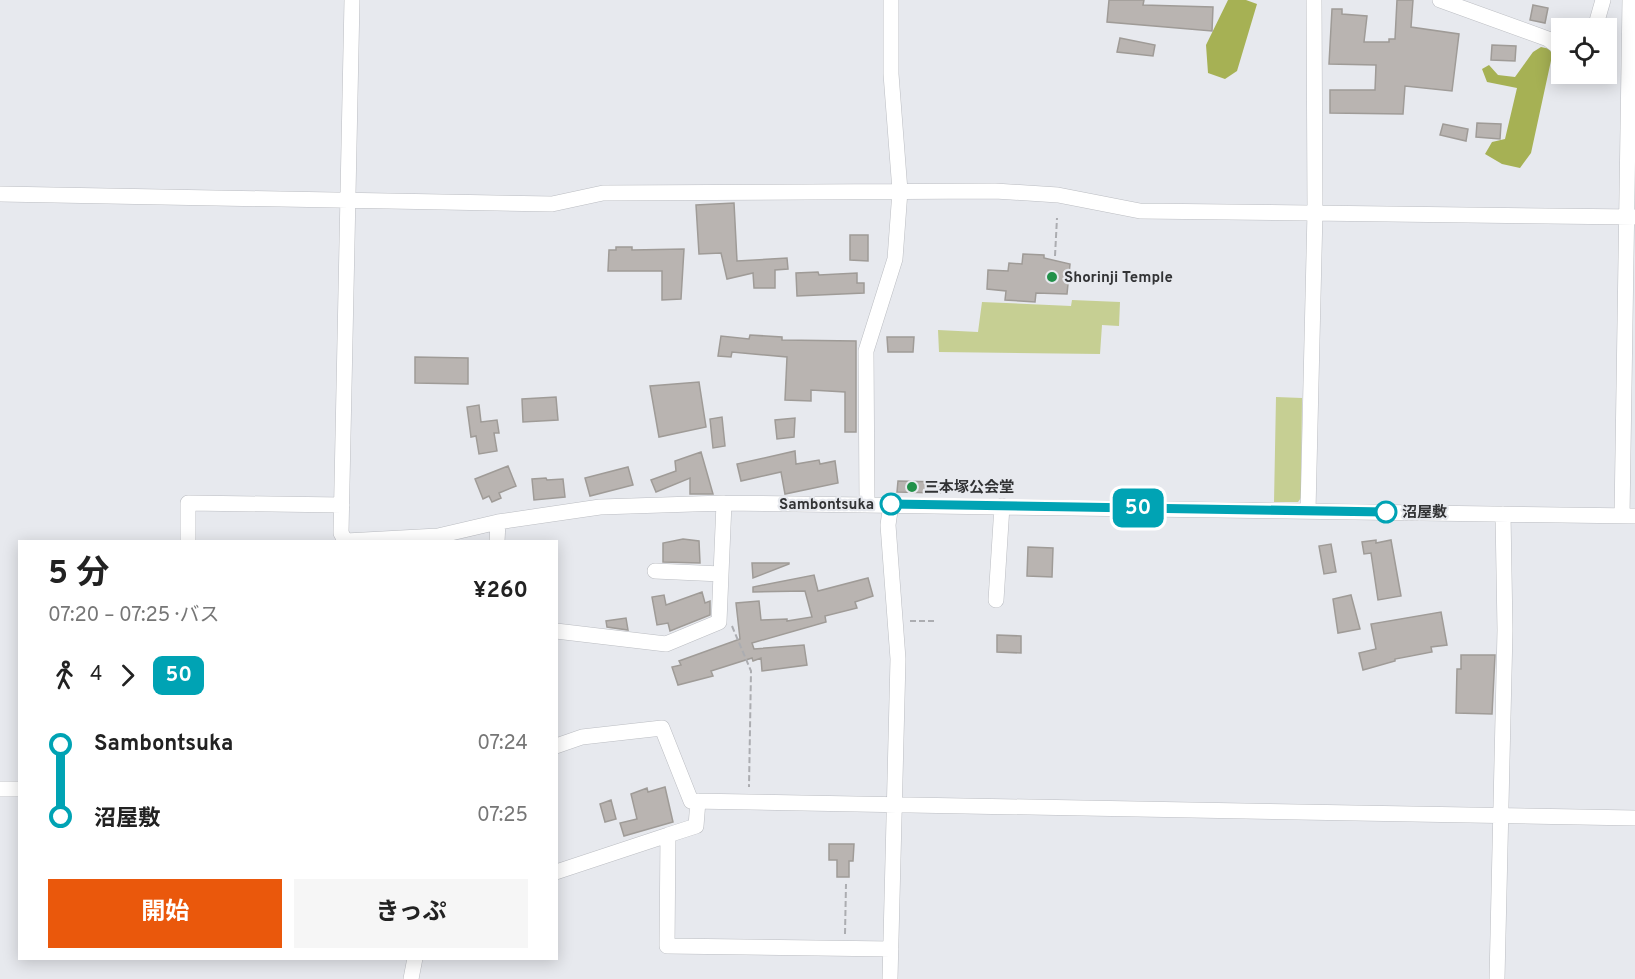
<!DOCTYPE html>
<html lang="ja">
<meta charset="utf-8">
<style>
body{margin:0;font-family:Overpass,"Noto Sans JP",sans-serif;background:#f6f6f6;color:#222;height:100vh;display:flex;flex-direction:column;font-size:22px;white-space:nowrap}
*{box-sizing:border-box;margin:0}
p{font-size:20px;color:#767676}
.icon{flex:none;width:33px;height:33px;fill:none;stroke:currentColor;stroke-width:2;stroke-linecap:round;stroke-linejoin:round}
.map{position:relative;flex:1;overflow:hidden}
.details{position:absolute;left:18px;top:540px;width:540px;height:420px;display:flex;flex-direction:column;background:#fff;border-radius:0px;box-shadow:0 3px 15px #0003}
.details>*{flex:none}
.badge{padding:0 12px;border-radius:9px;font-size:21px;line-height:39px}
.buttons{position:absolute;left:1551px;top:18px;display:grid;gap:12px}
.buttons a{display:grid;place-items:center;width:66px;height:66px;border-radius:0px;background:#fff;box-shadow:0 3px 15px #0003;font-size:30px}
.map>.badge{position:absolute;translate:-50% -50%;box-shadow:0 0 0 3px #fff}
.legs{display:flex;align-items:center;gap:9px;height:66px;padding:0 30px;font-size:20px}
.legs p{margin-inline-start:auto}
.headline{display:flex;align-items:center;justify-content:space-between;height:102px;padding:0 30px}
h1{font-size:33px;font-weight:700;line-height:45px}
.cta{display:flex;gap:12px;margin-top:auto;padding:12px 30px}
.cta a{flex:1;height:69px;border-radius:0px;background:#ea580c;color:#fff;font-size:24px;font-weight:700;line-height:69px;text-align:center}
.cta a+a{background:#f6f6f6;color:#222}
ul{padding:0 30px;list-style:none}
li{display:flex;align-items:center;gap:21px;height:72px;font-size:22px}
li i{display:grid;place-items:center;width:9px;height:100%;margin:0 8px;background:currentColor}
li i::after{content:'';width:15px;height:15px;margin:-8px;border:4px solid;border-radius:50%;background:#fff}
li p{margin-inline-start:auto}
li:first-child i{background:linear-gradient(#0000 50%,currentColor 0)}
li:last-child i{background:linear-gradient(currentColor 50%,#0000 0)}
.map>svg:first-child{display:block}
.green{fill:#c6cf93}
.forest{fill:#a6b154}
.building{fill:#b9b4b1;stroke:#9f9b97;stroke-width:1.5}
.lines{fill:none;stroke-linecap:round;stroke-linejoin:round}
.minor-casing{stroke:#bbbdc2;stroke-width:16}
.path{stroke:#acadb1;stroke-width:2;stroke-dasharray:6 3;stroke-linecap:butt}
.minor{stroke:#fff;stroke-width:15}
.line-1-casing{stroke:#fff;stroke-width:14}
.line-1{stroke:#00a3b4;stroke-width:9}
.poi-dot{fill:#22914a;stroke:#e7e9ee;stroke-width:2}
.stop-1-dot{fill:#fff;stroke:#00a3b4;stroke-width:3}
.labels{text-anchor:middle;stroke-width:4.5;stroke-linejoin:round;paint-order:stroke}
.poi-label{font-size:15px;font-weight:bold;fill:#323335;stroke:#e7e9ee;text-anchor:start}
.stop-label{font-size:15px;font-weight:bold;fill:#323335;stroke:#e7e9ee;text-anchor:end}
</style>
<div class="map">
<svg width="1635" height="979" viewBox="0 0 1635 979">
<rect width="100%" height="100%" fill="#e7e9ee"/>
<path class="green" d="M1072,300l48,2 -1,24 -17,-1 -2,29 -161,-2 -1,-22 40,2 4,-30 89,4z
M1276,397l26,1 -1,100 -3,4h-24z"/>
<path class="forest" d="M1228,0h18l11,4 -20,67 -12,8 -17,-6 -2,-28z
M1541,47l9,2 2,7 -21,97 -11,15 -18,-4 -17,-10 7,-12 13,-3 12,-51 -30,-6 -5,-13 7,-4 9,10 17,2 18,-25z"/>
<path class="building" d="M1109,0h35l-1,5 70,2 -1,24 -105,-9z
M1397,0h16l-2,27 48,7 -7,57 -47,-5 -2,28 -73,-1v-23h45l1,-25 -47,-1 3,-55h10v5l25,2 -3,26h25v-3h6z
M1533,5l15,3 -3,15 -15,-3z
M1120,38l35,7 -2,11 -36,-4z
M1492,45l24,1 -1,15 -24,-1z
M1477,123l24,1 -1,15 -24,-2z
M1443,124l25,5 -2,12 -26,-6z
M734,203l3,58 50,-3 1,11 -13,1v18h-21l-1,-15 -26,6 -6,-26 -22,1 -3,-49z
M850,235h18v26l-18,-1z
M616,247h16v3l52,-1 -3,50 -19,1v-29h-54l1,-21h7z
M1023,254l21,1v3l26,6 -3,30 -31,-1 -1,9 -30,-2 1,-9 -19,-2 1,-19 20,1 1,-8 13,1z
M818,272l1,3 38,-2v10h7v10l-67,3 -1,-23z
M750,335l32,2v3l74,1v91h-11v-40l-34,-2v11l-26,-1 2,-43 -55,-5 -1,5 -13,-1 3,-20 28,3z
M887,337h27l-1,15h-25z
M415,357l53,1v26l-53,-1z
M699,382l7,45 -47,10 -9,-51z
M556,397l2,23 -35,2 -1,-23z
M479,405l2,17 16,-2 2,13h-5l3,18 -18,3 -3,-18 -5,1 -4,-30z
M722,417l3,29 -12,2 -3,-29z
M795,418l-1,19 -17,2 -2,-19z
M795,451l1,13 23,-4 1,4 15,-3 3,22 -53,11 -4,-22 -40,9 -4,-17z
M701,452l12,42h-23v-16l-34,14 -5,-12 25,-9 -1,-10z
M508,466l8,20 -17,7 2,5 -9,4 -3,-6 -6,3 -8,-20z
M628,467l5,18 -43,11 -5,-18z
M546,478l1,2 16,-1 2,18 -31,3 -2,-21z
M898,481l43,1 -1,11 -43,-1z
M683,539l16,2 1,22 -37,-1v-19z
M1376,540v3l15,-3 10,56 -23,4 -7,-47 -7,1 -2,-12z
M1331,544l5,28 -12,2 -5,-28z
M1028,547l25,1 -1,29 -25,-1z
M752,563h37v1l-36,14z
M814,575l4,16 50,-13 5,18 -18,6 2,6 -32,8 1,6 -74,21 2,6 50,-4 3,20 -45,6 -1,-13 -8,3 -1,-3 -41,13 2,5 -35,9 -6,-18 9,-2 -2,-4 61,-22 -4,-36 23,-2 2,19 26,-1v2l25,-4 -7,-26 -52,1v-5z
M702,592l3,11 5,-2v14l-40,16 -2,-8 -11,2 -5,-28 12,-2 2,10z
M1351,595l9,34 -22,4 -5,-34z
M1441,612l6,33 -16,2 1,5 -37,7v2l-32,9 -4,-17 17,-4 -5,-25z
M626,618l2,12 -21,-3 -1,-6z
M997,635l24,1v17l-24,-1z
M1461,655h34l-3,59 -36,-1 1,-44h4z
M665,787l8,35 -49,14 -4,-13 17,-4 -6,-25 16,-6 1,4z
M611,800l5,19 -11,3 -5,-18z
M829,844h25l-1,17h-4v16h-12v-17h-8z"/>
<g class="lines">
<g class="minor-casing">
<path id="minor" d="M1440,0l108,39 14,11
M1595,28l8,-28
M0,194l552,10 51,-11 392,-2 63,4 82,16 495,6
M867,504l-1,-153 29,-92 5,-68 -9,-117v-74
M1308,511l7,-299 -1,-212
M1622,516l8,-516
M346,541l92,-5 60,-14
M188,542v-39l154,2
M346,542l-5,-9 11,-533
M497,542l1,-20 102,-15 124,-4 911,13
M655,571l66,3
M996,600l6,-94
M556,631l110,13 53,-22 5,-119
M556,746l26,-9 80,-9 29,73 944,17
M0,789h20
M668,835l28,-9 2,-25
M556,872l112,-37 -1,111 224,3
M411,979l4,-21
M890,979l8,-320 -10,-134 3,-21
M1497,979l8,-349 -2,-116"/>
</g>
<path class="path" d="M1055,256l2,-38
M910,621h27
M732,626l19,45 -2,116
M845,934l1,-50"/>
<use href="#minor" class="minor"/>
</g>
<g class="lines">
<g class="line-1-casing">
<path id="line-1" d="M891,504l495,8"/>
</g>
<use href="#line-1" class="line-1"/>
</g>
<g class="poi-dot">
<circle cx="1052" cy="277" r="6"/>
<circle cx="912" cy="487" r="6"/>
</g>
<g class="stop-1-dot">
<circle cx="891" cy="504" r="10"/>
<circle cx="1386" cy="512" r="10"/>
</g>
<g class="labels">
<g class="poi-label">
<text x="1064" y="282">Shorinji Temple</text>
<text x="924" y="492">三本塚公会堂</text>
</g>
<g class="stop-label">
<text x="874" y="509">Sambontsuka</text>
<text x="1402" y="517" text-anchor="start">沼屋敷</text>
</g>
</g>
</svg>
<div class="buttons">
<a><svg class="icon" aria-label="locate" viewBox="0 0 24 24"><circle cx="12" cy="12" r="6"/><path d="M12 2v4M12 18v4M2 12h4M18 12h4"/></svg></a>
</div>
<b class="badge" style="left:1138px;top:508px;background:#00a3b4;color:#fff">50</b>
<section class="details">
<div class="headline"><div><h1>5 分</h1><p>07:20 – 07:25 · バス</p></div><b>¥260</b></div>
<div class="legs"><svg class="icon" aria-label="walk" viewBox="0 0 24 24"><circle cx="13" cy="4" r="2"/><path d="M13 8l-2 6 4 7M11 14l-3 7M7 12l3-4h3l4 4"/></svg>4<svg class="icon" aria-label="forward" viewBox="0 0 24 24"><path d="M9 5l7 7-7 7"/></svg><b class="badge" style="background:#00a3b4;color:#fff">50</b></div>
<ul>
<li><i style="color:#00a3b4"></i><b>Sambontsuka</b><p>07:24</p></li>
<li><i style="color:#00a3b4"></i><b>沼屋敷</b><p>07:25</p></li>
</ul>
<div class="cta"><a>開始</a><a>きっぷ</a></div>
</section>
</div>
